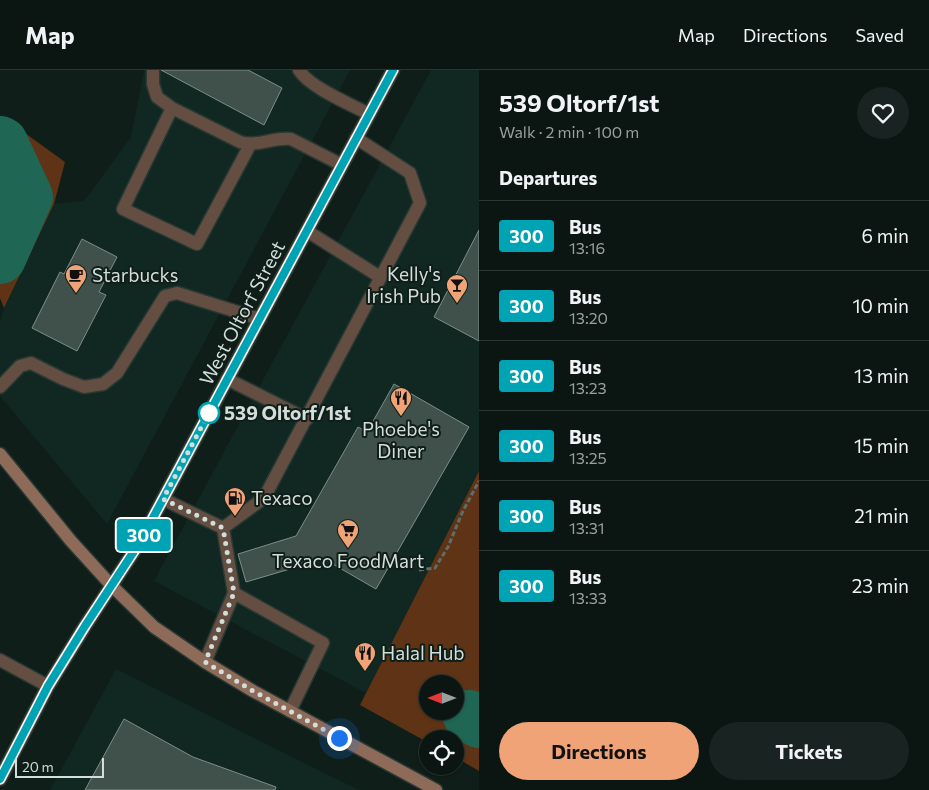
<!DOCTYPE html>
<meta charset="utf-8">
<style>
body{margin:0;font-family:Commissioner,sans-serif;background:#192321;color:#f1f3f6;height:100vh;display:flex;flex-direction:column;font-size:19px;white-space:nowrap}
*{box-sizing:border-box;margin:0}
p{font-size:16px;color:#9a9fa0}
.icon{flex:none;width:28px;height:28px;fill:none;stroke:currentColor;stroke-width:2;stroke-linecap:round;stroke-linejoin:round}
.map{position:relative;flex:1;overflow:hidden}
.side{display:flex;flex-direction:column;background:#0b1613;width:450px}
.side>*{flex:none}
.badge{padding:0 10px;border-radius:4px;font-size:18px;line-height:32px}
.needle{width:32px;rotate:270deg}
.controls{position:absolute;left:419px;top:605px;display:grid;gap:10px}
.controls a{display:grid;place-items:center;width:45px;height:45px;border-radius:50%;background:#0b1613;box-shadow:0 1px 4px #0004,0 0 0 1px #2b3533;font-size:25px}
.scale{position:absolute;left:15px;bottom:12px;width:89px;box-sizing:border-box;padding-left:5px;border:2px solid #d3ddd9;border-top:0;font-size:14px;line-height:18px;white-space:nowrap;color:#d3ddd9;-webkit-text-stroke:4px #0f1e19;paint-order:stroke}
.you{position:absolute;width:25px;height:25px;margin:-12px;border:4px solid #fff;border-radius:50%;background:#1a73e8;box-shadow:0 0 0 8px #1a73e833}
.map>.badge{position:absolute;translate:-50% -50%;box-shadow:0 0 0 2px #fff}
h2{padding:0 20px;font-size:19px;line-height:45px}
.round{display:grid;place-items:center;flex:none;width:52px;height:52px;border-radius:26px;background:#192321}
.head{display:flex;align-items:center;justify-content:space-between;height:85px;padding:0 20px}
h1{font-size:24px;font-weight:700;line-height:38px}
.action{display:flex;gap:10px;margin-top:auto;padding:10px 20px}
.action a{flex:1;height:58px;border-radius:30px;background:#efa376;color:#111;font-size:20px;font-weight:700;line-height:58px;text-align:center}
.action a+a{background:#192321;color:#f1f3f6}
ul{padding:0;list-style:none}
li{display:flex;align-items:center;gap:15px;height:70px;padding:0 20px;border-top:1px solid #2b3533}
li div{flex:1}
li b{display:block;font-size:19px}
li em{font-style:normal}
li .badge{min-width:55px;font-weight:700;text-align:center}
header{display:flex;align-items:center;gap:30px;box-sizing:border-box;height:70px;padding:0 25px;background:#0b1613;border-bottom:1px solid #2b3533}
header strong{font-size:24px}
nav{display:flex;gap:28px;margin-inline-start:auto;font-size:18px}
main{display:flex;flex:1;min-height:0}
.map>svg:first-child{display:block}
.built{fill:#102821}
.green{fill:#5f3316;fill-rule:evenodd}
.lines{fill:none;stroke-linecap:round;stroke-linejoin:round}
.river{stroke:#1f6754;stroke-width:52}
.building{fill:#40514b;stroke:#7c8e88}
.service-casing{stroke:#2a3934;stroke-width:15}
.secondary-casing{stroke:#2a3934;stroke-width:15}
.path{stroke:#606d69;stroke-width:3;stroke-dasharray:5 2.5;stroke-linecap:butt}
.service{stroke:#644e42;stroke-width:12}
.secondary{stroke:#8e6b58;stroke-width:12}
.line-casing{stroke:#fff;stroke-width:11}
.line{stroke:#00a3b4;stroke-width:8}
.walk{stroke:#d3ddd9;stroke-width:5;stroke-dasharray:0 9}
.stop-dot{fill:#fff;stroke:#00a3b4;stroke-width:2.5}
.labels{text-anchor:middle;stroke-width:4;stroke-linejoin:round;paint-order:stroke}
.poi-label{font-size:19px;fill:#d3ddd9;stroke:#0f1e19;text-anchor:start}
.street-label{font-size:19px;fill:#d3ddd9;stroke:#0f1e19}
.stop-label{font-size:19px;font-weight:bold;fill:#d3ddd9;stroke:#0f1e19;text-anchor:start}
</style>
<header>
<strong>Map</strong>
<nav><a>Map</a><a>Directions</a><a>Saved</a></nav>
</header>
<main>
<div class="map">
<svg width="479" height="720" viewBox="0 0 479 720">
<rect width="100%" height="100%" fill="#0f1e19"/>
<path class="built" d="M144,0h206l-243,454 -107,-128v-73l4,-15 50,-104 30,-3 47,-64z
M431,0h48v401l-113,222 -212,-112z
M116,599l243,121h-309z"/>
<path class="green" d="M0,47l18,11 47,34 -11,42 -50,104 -4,-10v-63l13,-31 -5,-36 -8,-9z
M479,401v300l-24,-14v-18h-27l-1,3 -67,-37zM428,614h27v27h-27z"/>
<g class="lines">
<path class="river" d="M0,72l2,1 25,54 -27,61
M469,646l10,6"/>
</g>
<path class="building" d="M161,0h87l34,18 -18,37z
M479,160v111l-45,-24z
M82,169l35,18 -18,35 7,3 -29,56 -45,-23 28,-56 4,2z
M394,314l75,43 -93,162 -52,-30 -78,23 -8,-28 58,-18 62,-109 9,5z
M124,649l69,38 83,30 -1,3h-190z"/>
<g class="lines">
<g class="service-casing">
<path id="service" d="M153,0v14l4,13 15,11 68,34c20,5 32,-5 51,-3l51,26
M299,0c10,17 51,34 70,44
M172,38l-49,101 74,35 53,-99
M307,161l73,46
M227,309l80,40
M0,317l20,-21 11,-3 32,16 21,8 19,-3 14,-11 48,-77 12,-3 83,26
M163,429l60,29
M0,590l48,26
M205,592l29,-69
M290,641l33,-68 -89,-50 -11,-65 41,-30 156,-295 -10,-30 -54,-35"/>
</g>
<g class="secondary-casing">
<path id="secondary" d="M0,384l71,87 40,44 43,42 51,35 48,29 183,99
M0,709l48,-93 37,-60 55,-84 253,-472"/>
</g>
<path class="path" d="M419,500l16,-2 13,-21 14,-34 17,-32"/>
<use href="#service" class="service"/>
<use href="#secondary" class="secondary"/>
</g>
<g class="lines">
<g class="line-casing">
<path id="line" d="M0,709l48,-93 37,-60 55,-84 253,-472"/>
</g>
<use href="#line" class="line"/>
<path class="walk" d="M209,343l-46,86 60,29 11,65 -29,69 48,29 86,47"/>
</g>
<defs>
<g id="cafe-pin" transform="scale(1.125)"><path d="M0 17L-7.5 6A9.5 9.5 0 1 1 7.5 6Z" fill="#efa376" stroke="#0f1e19"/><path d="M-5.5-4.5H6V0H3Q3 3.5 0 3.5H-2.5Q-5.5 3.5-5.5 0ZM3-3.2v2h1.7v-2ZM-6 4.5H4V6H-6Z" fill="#111"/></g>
<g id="bar-pin" transform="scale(1.125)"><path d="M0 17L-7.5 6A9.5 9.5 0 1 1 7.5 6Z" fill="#efa376" stroke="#0f1e19"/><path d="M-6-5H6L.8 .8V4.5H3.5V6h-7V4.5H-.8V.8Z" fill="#111"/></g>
<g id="restaurant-pin" transform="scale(1.125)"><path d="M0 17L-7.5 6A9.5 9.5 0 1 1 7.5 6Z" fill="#efa376" stroke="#0f1e19"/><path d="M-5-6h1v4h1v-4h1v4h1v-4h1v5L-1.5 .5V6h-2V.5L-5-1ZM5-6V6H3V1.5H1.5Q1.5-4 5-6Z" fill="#111"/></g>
<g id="fuel-pin" transform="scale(1.125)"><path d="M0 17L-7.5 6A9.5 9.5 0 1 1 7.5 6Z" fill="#efa376" stroke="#0f1e19"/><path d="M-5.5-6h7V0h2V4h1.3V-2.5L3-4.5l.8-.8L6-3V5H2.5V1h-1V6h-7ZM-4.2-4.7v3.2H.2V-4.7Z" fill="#111"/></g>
<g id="supermarket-pin" transform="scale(1.125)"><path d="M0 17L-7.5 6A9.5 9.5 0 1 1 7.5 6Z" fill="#efa376" stroke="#0f1e19"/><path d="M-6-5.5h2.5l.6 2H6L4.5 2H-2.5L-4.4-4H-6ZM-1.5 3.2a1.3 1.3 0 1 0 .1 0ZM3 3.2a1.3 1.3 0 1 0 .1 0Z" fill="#111"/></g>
</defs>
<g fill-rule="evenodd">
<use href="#cafe-pin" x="76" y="205"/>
<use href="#bar-pin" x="457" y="215"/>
<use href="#restaurant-pin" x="401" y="328"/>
<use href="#fuel-pin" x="235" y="428"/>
<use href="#supermarket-pin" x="348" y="460"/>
<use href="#restaurant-pin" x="365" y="583"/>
</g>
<circle class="stop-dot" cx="209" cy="343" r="10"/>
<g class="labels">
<g class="poi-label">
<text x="441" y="211" text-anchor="end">Kelly's<tspan x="441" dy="22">Irish Pub</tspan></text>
<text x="92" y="212">Starbucks</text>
<text x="401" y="366" text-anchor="middle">Phoebe's<tspan x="401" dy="22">Diner</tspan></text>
<text x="251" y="435">Texaco</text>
<text x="348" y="498" text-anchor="middle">Texaco FoodMart</text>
<text x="381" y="590">Halal Hub</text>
</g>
<g class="street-label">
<text transform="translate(242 243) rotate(-62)" y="7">West Oltorf Street</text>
</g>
<g class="stop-label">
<text x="224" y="350">539 Oltorf/1st</text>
</g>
</g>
</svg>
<div class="controls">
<a><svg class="needle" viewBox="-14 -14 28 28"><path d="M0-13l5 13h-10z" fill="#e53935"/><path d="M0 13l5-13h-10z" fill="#9a9fa0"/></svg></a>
<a><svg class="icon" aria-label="locate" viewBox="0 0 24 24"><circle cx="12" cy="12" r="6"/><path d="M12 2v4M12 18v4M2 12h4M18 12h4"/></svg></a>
</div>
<div class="scale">20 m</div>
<div class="you" style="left:339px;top:668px"></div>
<b class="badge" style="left:144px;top:465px;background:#00a3b4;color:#fff">300</b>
</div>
<section class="side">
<div class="head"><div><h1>539 Oltorf/1st</h1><p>Walk · 2 min · 100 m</p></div><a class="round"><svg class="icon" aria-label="heart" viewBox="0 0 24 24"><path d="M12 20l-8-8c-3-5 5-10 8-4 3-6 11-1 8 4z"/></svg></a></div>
<h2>Departures</h2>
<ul>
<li><span class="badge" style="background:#00a3b4;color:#fff">300</span><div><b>Bus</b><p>13:16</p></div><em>6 min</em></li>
<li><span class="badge" style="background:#00a3b4;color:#fff">300</span><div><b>Bus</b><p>13:20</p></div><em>10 min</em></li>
<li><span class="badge" style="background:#00a3b4;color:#fff">300</span><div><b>Bus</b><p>13:23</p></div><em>13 min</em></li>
<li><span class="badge" style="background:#00a3b4;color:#fff">300</span><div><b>Bus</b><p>13:25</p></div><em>15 min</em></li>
<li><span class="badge" style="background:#00a3b4;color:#fff">300</span><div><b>Bus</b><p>13:31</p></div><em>21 min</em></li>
<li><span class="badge" style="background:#00a3b4;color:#fff">300</span><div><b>Bus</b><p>13:33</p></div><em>23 min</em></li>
</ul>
<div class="action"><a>Directions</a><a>Tickets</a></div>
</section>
</main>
